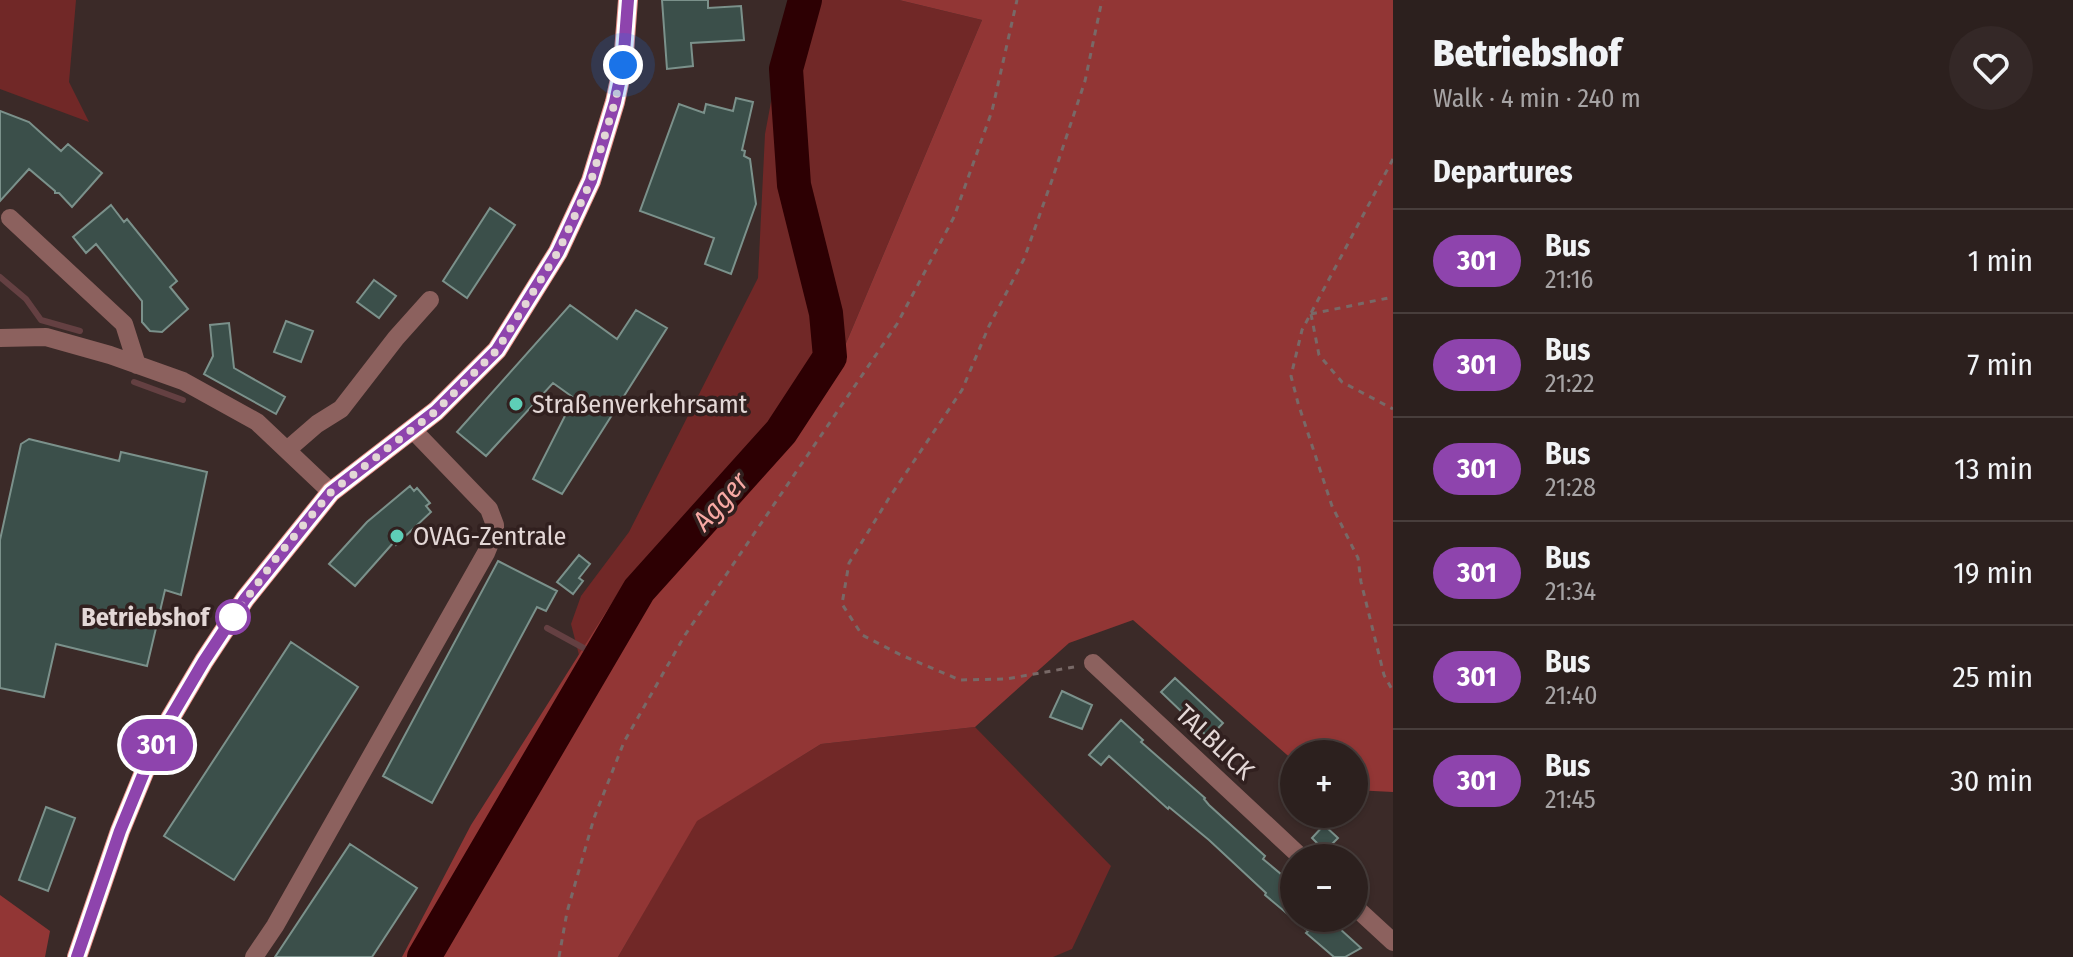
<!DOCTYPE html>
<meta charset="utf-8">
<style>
body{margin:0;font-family:"Fira Sans Condensed",sans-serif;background:#342827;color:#f1f3f6;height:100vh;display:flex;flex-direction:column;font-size:30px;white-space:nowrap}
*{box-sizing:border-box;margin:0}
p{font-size:26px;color:#a6a3a4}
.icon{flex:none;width:44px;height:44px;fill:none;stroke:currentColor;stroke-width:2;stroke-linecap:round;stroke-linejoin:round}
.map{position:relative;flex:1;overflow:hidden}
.drawer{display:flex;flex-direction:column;background:#2c201e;width:680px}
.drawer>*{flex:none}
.badge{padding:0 16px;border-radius:26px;font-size:28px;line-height:52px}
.controls{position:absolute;left:1280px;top:740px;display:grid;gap:16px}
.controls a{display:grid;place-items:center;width:88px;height:88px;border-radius:50%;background:#2c201e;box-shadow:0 2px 6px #0004,0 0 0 2px #483e3c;font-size:40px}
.you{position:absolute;width:40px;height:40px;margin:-20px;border:6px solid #fff;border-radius:50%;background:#1a73e8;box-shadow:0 0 0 12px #1a73e833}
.map>.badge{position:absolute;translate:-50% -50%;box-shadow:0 0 0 4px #fff}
h2{padding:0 40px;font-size:30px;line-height:72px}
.round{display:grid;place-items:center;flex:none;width:84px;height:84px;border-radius:42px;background:#342827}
.headline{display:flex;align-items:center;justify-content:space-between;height:136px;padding:0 40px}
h1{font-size:38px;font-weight:800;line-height:60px}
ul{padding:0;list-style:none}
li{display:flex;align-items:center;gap:24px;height:104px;padding:0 40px;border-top:2px solid #483e3c}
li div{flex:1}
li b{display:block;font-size:30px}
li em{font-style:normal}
li .badge{min-width:88px;font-weight:700;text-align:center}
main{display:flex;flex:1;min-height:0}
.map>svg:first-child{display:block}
.green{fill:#712827}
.forest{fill:#923635}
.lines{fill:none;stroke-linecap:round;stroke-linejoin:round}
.stream{stroke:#644042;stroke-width:6}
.river{stroke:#2d0003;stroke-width:34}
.building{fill:#3b4f4a;stroke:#7b918b;stroke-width:2}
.path{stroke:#786967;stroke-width:3;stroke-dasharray:6 6;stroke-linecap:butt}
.minor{stroke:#8c615e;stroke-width:18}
.major{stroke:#e8918c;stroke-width:20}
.line-casing{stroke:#fff;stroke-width:18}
.line{stroke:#8e44ad;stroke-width:12}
.walk{stroke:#e3d7d6;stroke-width:8;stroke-dasharray:0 14.4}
.poi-dot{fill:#5eceb7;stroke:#31201f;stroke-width:3}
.stop-dot{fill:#fff;stroke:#8e44ad;stroke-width:4}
.labels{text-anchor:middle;stroke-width:7;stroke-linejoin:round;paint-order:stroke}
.poi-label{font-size:26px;fill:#e3d7d6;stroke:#31201f;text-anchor:start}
.stop-label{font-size:26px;font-weight:bold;fill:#e3d7d6;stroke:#31201f;text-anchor:end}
.street-label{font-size:26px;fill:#e3d7d6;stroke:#31201f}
.water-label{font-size:28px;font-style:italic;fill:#f7a9a4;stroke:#31201f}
</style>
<main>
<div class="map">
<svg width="1393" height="957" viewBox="0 0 1393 957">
<rect width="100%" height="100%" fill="#3b2a28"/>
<path class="green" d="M0,0h76l-7,82 20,40 -89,-33z
M790,0h109l83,20 -151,359 -203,198 -49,78 -8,-31 10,-28 48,-64 129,-254 7,-144z
M975,727l136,139 -39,83 -19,8h-435l78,-136 125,-77z"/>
<path class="forest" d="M899,0h494v792l-39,-2v-36h-60v7l-161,-141 -64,23 -94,84 -154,17 -124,77 -79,136h-216l69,-132 157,-248 203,-198 151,-359z
M0,895l50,36 -5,26h-45z"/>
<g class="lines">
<path class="stream" d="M0,277l26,22 15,21 39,11
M134,382l49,18
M547,628l53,29"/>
<path class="river" d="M424,957l215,-367 142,-158 49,-75 -4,-44 -32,-128 -8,-116 19,-69"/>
</g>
<path class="building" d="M662,0h46v8l33,-2 3,34 -53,3 2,23 -26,3z
M736,98l17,4 -11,48 3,1 -1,5 6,3 6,45 -25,70 -26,-10 9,-26 -74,-27 39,-107 25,9 2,-9 27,7z
M0,111l29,11 32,29 7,-7 34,29 -30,34 -13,-14h-4v-2l-26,-22 -29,32z
M111,205l13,17 3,-3 50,62 -7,6 18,22 -26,23 -12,-1 -8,-9v-21l-46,-57 -10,9 -13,-16z
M490,208l25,17 -48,73 -24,-17z
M374,280l22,16 -17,22 -22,-16z
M570,305l47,34 19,-29 31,18 -105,166 -29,-15 41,-81 -21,-15 -67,73 -29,-24z
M286,321l27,10 -12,31 -27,-10z
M229,323l5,45 51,29 -9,17 -72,-40 9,-18 -3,-31z
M29,439l90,22 2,-9 86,20 -26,123 -16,-5 -18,76 -91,-22 -12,53 -44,-9v-148l21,-96z
M410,486l4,5 3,-3 13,15 -4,3 5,6 -35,33 -2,-3 -39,44 -26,-22 38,-42z
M579,555l11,9 -11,14 4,3 -10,13 -16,-12z
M498,561l59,30 -11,20 -9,-4 -105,196 -49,-27z
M291,642l67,45 -124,193 -70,-44z
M1175,678l48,45 -14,15 -48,-46z
M1062,691l30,14 -10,24 -32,-12z
M1121,720l22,20 -2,2 64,56 -1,1 5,6 56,51 -2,3 31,26v33h34l33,30 -16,9h-11l-28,-24 2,-2 -43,-36 1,-2 -57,-53 -40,-33 -1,2 -59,-53 -8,9 -12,-10z
M46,807l29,11 -27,73 -29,-11z
M1324,825l14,13 -13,13 -13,-13z
M350,844l67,44 -45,69h-97z"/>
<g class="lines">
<path class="path" d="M1393,159l-91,171 -11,46 7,27 34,103 26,52 3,24 23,93 9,16
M1311,314l8,41 23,27 51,27
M1311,314l82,-17
M1074,667l-68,12 -46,1 -59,-25 -39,-20 -20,-31 7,-41 40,-65 73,-108 27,-64 35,-67 28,-79 33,-99 17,-81
M559,957l8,-45 27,-94 30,-76 61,-107 212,-311 57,-107 38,-106 25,-111"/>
<path class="minor" d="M10,218l114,106 13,41
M0,338l46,-1 64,18 73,26 74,41 74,70
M287,450l30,-26 24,-15 55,-71 34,-38
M1093,663l209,195
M1354,906l39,36
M254,957l21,-31 211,-373 9,-22v-6l-6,-16 -77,-80"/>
<path class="major" d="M77,957l43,-126 25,-61 26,-53 33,-56 41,-62 86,-107 105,-81 61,-61 61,-98 33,-71 24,-79 8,-37 5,-65"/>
</g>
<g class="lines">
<g class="line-casing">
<path id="line" d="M77,957l43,-126 25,-61 26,-53 33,-56 41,-62 86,-107 105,-81 61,-61 61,-98 33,-71 24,-79 8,-37 5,-65"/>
</g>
<use href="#line" class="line"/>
<path class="walk" d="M233,617l44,-60 54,-65 105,-81 61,-61 61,-98 33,-71 24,-79 8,-37"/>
</g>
<g class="poi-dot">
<circle cx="516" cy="404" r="8"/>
<circle cx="397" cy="536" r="8"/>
</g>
<circle class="stop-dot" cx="233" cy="617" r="16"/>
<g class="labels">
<g class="poi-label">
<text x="532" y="413">Straßenverkehrsamt</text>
<text x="413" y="545">OVAG-Zentrale</text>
</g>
<g class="stop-label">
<text x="209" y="626">Betriebshof</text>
</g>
<g class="street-label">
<text transform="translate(1215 742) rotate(43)" y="9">TALBLICK</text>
</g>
<g class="water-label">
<text transform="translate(720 501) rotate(-48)" y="10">Agger</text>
</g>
</g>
</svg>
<div class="controls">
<a>+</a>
<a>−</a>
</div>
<div class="you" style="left:623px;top:65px"></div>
<b class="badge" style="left:157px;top:745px;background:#8e44ad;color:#fff">301</b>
</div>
<section class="drawer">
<div class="headline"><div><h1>Betriebshof</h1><p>Walk · 4 min · 240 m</p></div><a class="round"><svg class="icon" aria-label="heart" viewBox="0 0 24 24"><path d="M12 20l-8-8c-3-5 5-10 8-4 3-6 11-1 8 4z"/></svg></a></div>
<h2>Departures</h2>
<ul>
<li><span class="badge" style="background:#8e44ad;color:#fff">301</span><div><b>Bus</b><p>21:16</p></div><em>1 min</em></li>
<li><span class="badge" style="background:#8e44ad;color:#fff">301</span><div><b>Bus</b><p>21:22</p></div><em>7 min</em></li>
<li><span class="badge" style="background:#8e44ad;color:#fff">301</span><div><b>Bus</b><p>21:28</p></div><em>13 min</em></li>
<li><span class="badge" style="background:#8e44ad;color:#fff">301</span><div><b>Bus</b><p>21:34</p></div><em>19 min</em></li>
<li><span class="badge" style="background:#8e44ad;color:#fff">301</span><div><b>Bus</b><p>21:40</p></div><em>25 min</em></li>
<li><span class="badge" style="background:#8e44ad;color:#fff">301</span><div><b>Bus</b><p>21:45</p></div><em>30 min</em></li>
</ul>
</section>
</main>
